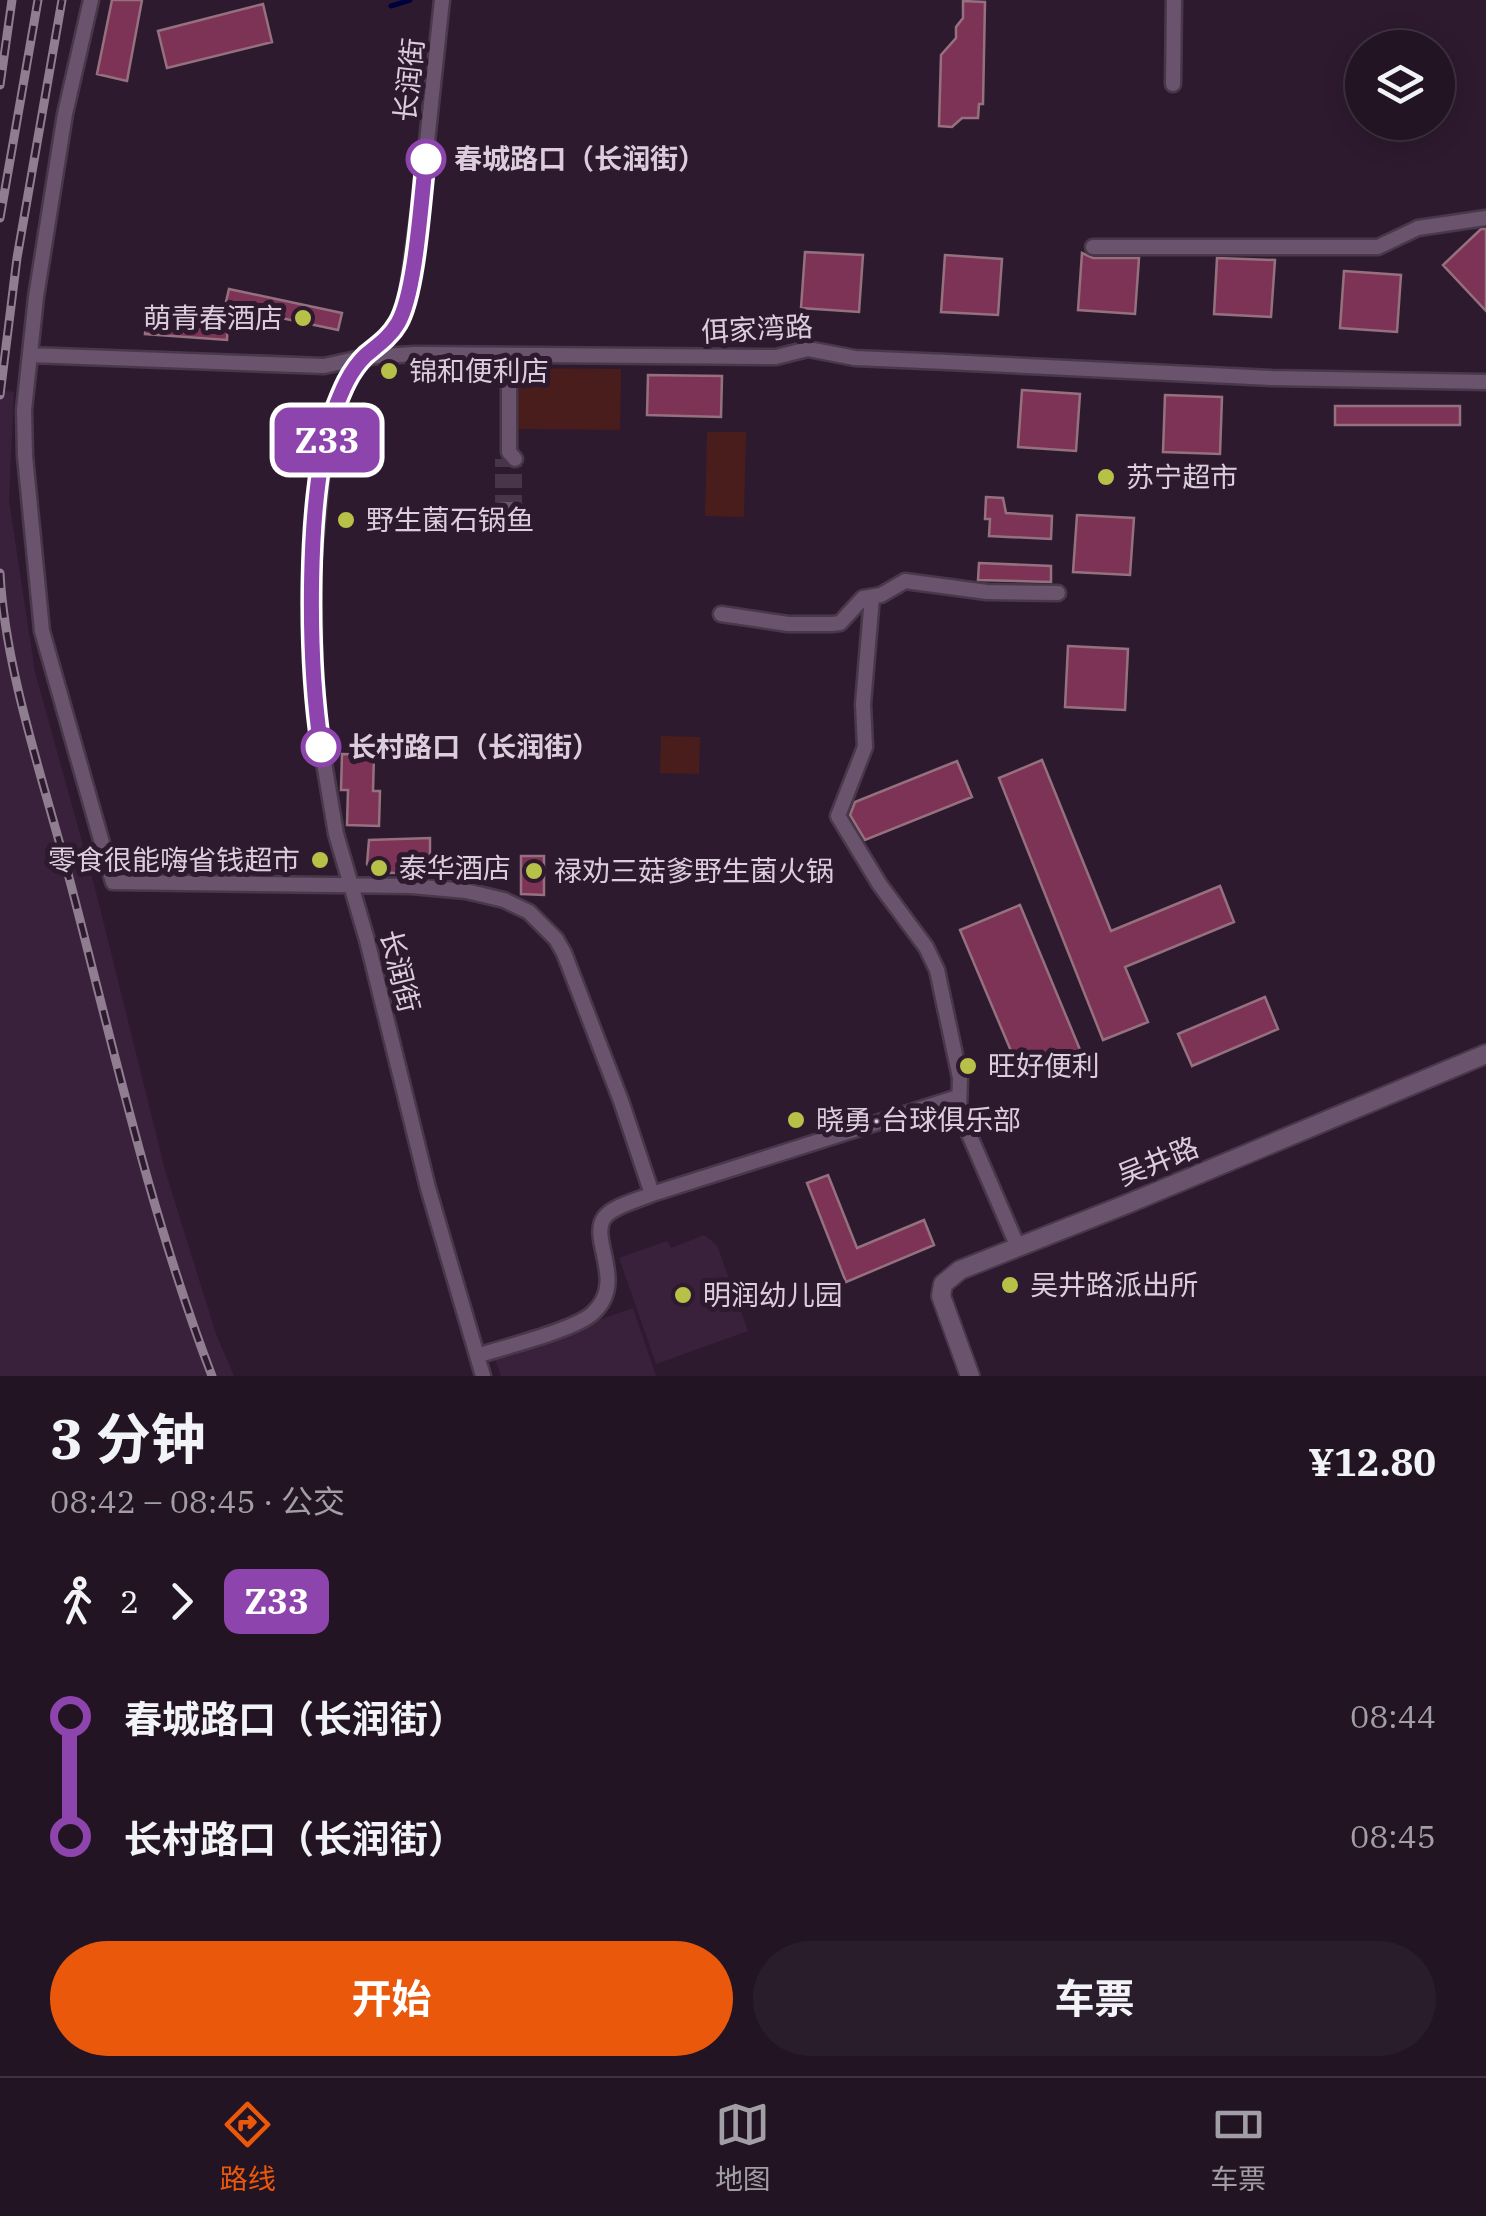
<!DOCTYPE html>
<html lang="zh">
<meta charset="utf-8">
<style>
body{margin:0;font-family:"IBM Plex Serif","Noto Sans SC",serif;background:#2a1d2b;color:#f1f3f6;height:100vh;display:flex;flex-direction:column;font-size:38px;white-space:nowrap}
*{box-sizing:border-box;margin:0}
p{font-size:32px;color:#a29ea6}
.icon{flex:none;width:55px;height:55px;fill:none;stroke:currentColor;stroke-width:2;stroke-linecap:round;stroke-linejoin:round}
.map{position:relative;height:1376px;overflow:hidden}
.panel{display:flex;flex-direction:column;background:#221423;flex:1}
.panel>*{flex:none}
.badge{padding:0 20px;border-radius:15px;font-size:35px;line-height:65px}
.controls{position:absolute;left:1345px;top:30px;display:grid;gap:20px}
.controls a{display:grid;place-items:center;width:110px;height:110px;border-radius:50%;background:#221423;box-shadow:0 5px 25px #0003,0 0 0 2px #3f3341;font-size:50px}
.map>.badge{position:absolute;translate:-50% -50%;box-shadow:0 0 0 5px #fff}
.legs{display:flex;align-items:center;gap:15px;height:110px;padding:0 50px;font-size:32px}
.legs p{margin-inline-start:auto}
.overview{display:flex;align-items:center;justify-content:space-between;height:170px;padding:0 50px}
h1{font-size:55px;font-weight:700;line-height:75px}
.button{display:flex;gap:20px;margin-top:auto;padding:20px 50px}
.button a{flex:1;height:115px;border-radius:60px;background:#ea580c;color:#fff;font-size:40px;font-weight:700;line-height:115px;text-align:center}
.button a+a{background:#2a1d2b;color:#f1f3f6}
ul{padding:0 50px;list-style:none}
li{display:flex;align-items:center;gap:35px;height:120px;font-size:38px}
li i{display:grid;place-items:center;width:15px;height:100%;margin:0 12px;background:currentColor}
li i::after{content:'';width:25px;height:25px;margin:-12px;border:8px solid;border-radius:50%;background:#221423}
li p{margin-inline-start:auto}
li:first-child i{background:linear-gradient(#0000 50%,currentColor 0)}
li:last-child i{background:linear-gradient(currentColor 50%,#0000 0)}
.tabs{display:flex;justify-content:space-around;align-items:center;height:140px;border-top:2px solid #3f3341;background:#221423;font-size:28px;color:#a29ea6}
.tabs a{display:grid;justify-items:center;gap:5px}
.tabs .current{color:#ea580c}
.map>svg:first-child{display:block}
.built{fill:#39203b}
.green{fill:#491d1c}
.lines{fill:none;stroke-linecap:round;stroke-linejoin:round}
.stream{stroke:#00003c;stroke-width:5}
.building{fill:#7d3355;stroke:#95717f;stroke-width:2.5}
.minor-tunnel{stroke:#483549;stroke-width:14;stroke-dasharray:14 7;stroke-linecap:butt}
.minor-casing{stroke:#48384a;stroke-width:19}
.tertiary-casing{stroke:#48384a;stroke-width:22}
.minor{stroke:#6a536c;stroke-width:14}
.tertiary{stroke:#6a536c;stroke-width:18}
.rail-casing{stroke:#8e7e8f;stroke-width:9}
.rail{stroke:#2e1a2f;stroke-width:5;stroke-dasharray:15;stroke-linecap:butt}
.line-1-casing{stroke:#fff;stroke-width:22}
.line-1{stroke:#8e44ad;stroke-width:15}
.stop-1-dot{fill:#fff;stroke:#8e44ad;stroke-width:5}
.poi-dot{fill:#b7c147;stroke:#2e1a2f;stroke-width:4}
.labels{text-anchor:middle;stroke-width:10;stroke-linejoin:round;paint-order:stroke}
.street-label{font-size:28px;fill:#dbcddc;stroke:#2e1a2f}
.stop-label{font-size:28px;font-weight:bold;fill:#dbcddc;stroke:#2e1a2f;text-anchor:start}
.poi-label{font-size:28px;fill:#dbcddc;stroke:#2e1a2f;text-anchor:start}
</style>
<div class="map">
<svg width="1486" height="1376" viewBox="0 0 1486 1376">
<rect width="100%" height="100%" fill="#2e1a2f"/>
<path class="built" d="M0,390l14,2 -5,109 26,171 61,220 69,278 51,164 18,42h-234z
M704,1235l13,10 31,86 -92,33 -37,-106 48,-17 4,7z
M633,1308l23,68h-155l-7,-19z"/>
<path class="green" d="M519,368l102,1 -1,61 -102,-1z
M707,432h39l-2,85 -39,-1z
M661,736l39,1 -1,37 -39,-1z"/>
<g class="lines">
<path class="stream" d="M391,6l19,-6"/>
</g>
<path class="building" d="M112,0h30l-15,81 -30,-7z
M963,1l22,1 -2,102h-4l-1,14h-16l-10,9 -13,-1 2,-71 15,-17v-11l7,-9z
M263,4l9,38 -105,26 -9,-37z
M1481,229h5v82l-43,-46z
M805,252l58,3 -4,57 -58,-4z
M1082,253l11,5h46l-4,56 -57,-4z
M945,255l57,4 -4,56 -57,-3z
M1217,258l58,2 -4,57 -57,-3z
M1344,271l57,4 -4,57 -57,-4z
M229,289l113,24 -4,17 -113,-24z
M147,308l81,6 -1,26 -82,-6z
M648,375l74,1 -1,41 -74,-2z
M1022,390l58,4 -4,57 -58,-4z
M1165,395l57,2 -2,57 -57,-2z
M1335,406h125v19h-125z
M986,497l17,1 3,15 46,3 -1,23 -62,-3 1,-17h-5z
M1077,515l57,3 -4,57 -57,-3z
M979,563l72,3v16l-73,-2z
M1068,646l60,3 -3,61 -60,-3z
M342,754l32,1 -1,36h7l-1,35 -32,-1 1,-35h-7z
M1042,760l69,171 109,-45 14,36 -109,45 23,55 -45,18 -104,-262z
M957,761l15,36 -107,43 -15,-25 5,-13z
M430,838v18h65v16l-112,1 -13,-4 -3,-5 2,-24z
M521,856h23v39l-23,-1z
M1020,905l61,147 -59,25 -62,-147z
M1265,997l13,32 -86,37 -14,-32z
M828,1175l29,73 67,-28 10,25 -88,37 -39,-99z"/>
<g class="lines">
<path class="minor-tunnel" d="M502,509v-50
M515,509v-50"/>
<g class="minor-casing">
<path id="minor" d="M91,0l-26,114 -29,183 -12,113 1,46 17,175 71,251 298,4 55,5 38,9 25,12 27,27 8,14 57,148 31,93
M442,0l-20,189 -17,120 -21,32 -33,32 -19,45 -9,39 -10,107 2,145 21,125 31,106 61,248 55,188
M1173,84l1,-84
M1093,247h285l40,-19 68,-10
M30,355l294,11 41,-9 50,-3 361,3 32,-8 47,9 92,4 325,16 214,4
M509,355v97l6,7
M502,509h13
M872,597l-9,107 2,43 -27,69 42,69 46,62 11,23 23,108 -1,33 58,134
M721,614l67,10h44l8,-1 23,-25 18,-3 24,-14 82,11 71,1
M477,1356c27,-9 98,-26 116,-43 34,-31 -4,-73 11,-95 8,-12 35,-18 48,-24l306,-97"/>
</g>
<g class="tertiary-casing">
<path id="tertiary" d="M970,1376l-29,-80 2,-12 17,-14 167,-66 359,-150"/>
</g>
<use href="#minor" class="minor"/>
<use href="#tertiary" class="tertiary"/>
<g class="rail-casing">
<path id="rail" d="M0,85l12,-85
M0,218l38,-218
M0,395l17,-137 45,-258
M0,573c5,99 46,215 71,312 43,165 80,332 141,491"/>
</g>
<use href="#rail" class="rail"/>
</g>
<g class="lines">
<g class="line-1-casing">
<path id="line-1" d="M321,747c-13,-86 -16,-251 12,-333 8,-21 16,-43 33,-59 12,-10 24,-18 32,-32 18,-31 23,-125 28,-164"/>
</g>
<use href="#line-1" class="line-1"/>
</g>
<g class="stop-1-dot">
<circle cx="426" cy="159" r="18"/>
<circle cx="321" cy="747" r="18"/>
</g>
<g class="poi-dot">
<circle cx="303" cy="318" r="10"/>
<circle cx="389" cy="371" r="10"/>
<circle cx="1106" cy="477" r="10"/>
<circle cx="346" cy="520" r="10"/>
<circle cx="320" cy="860" r="10"/>
<circle cx="379" cy="868" r="10"/>
<circle cx="534" cy="871" r="10"/>
<circle cx="968" cy="1066" r="10"/>
<circle cx="796" cy="1120" r="10"/>
<circle cx="1010" cy="1285" r="10"/>
<circle cx="683" cy="1295" r="10"/>
</g>
<g class="labels">
<g class="street-label">
<text transform="translate(409 80) rotate(-84)" y="10">长润街</text>
<text transform="translate(757 329) rotate(-3)" y="10">佴家湾路</text>
<text transform="translate(400 971) rotate(76)" y="10">长润街</text>
<text transform="translate(1158 1161) rotate(-22)" y="10">吴井路</text>
</g>
<g class="stop-label">
<text x="454" y="169">春城路口（长润街）</text>
<text x="348" y="757">长村路口（长润街）</text>
</g>
<g class="poi-label">
<text x="283" y="328" text-anchor="end">萌青春酒店</text>
<text x="409" y="381">锦和便利店</text>
<text x="1126" y="487">苏宁超市</text>
<text x="366" y="530">野生菌石锅鱼</text>
<text x="300" y="870" text-anchor="end">零食很能嗨省钱超市</text>
<text x="399" y="878">泰华酒店</text>
<text x="554" y="881">禄劝三菇爹野生菌火锅</text>
<text x="988" y="1076">旺好便利</text>
<text x="816" y="1130">晓勇·台球俱乐部</text>
<text x="1030" y="1295">吴井路派出所</text>
<text x="703" y="1305">明润幼儿园</text>
</g>
</g>
</svg>
<div class="controls">
<a><svg class="icon" aria-label="layers" viewBox="0 0 24 24"><path d="M12 4l9 5-9 5-9-5zM3 14l9 5 9-5"/></svg></a>
</div>
<b class="badge" style="left:327px;top:440px;background:#8e44ad;color:#fff">Z33</b>
</div>
<section class="panel">
<div class="overview"><div><h1>3 分钟</h1><p>08:42 – 08:45 · 公交</p></div><b>¥12.80</b></div>
<div class="legs"><svg class="icon" aria-label="walk" viewBox="0 0 24 24"><circle cx="13" cy="4" r="2"/><path d="M13 8l-2 6 4 7M11 14l-3 7M7 12l3-4h3l4 4"/></svg>2<svg class="icon" aria-label="forward" viewBox="0 0 24 24"><path d="M9 5l7 7-7 7"/></svg><b class="badge" style="background:#8e44ad;color:#fff">Z33</b></div>
<ul>
<li><i style="color:#8e44ad"></i><b>春城路口（长润街）</b><p>08:44</p></li>
<li><i style="color:#8e44ad"></i><b>长村路口（长润街）</b><p>08:45</p></li>
</ul>
<div class="button"><a>开始</a><a>车票</a></div>
</section>
<nav class="tabs">
<a class="current"><svg class="icon" aria-label="directions" viewBox="0 0 24 24"><path d="M12 3l9 9-9 9-9-9zM9 14v-3h6M13 9l2 2-2 2"/></svg>路线</a>
<a><svg class="icon" aria-label="map" viewBox="0 0 24 24"><path d="M3 6l6-2 6 2 6-2v14l-6 2-6-2-6 2zM9 4v14M15 6v14"/></svg>地图</a>
<a><svg class="icon" aria-label="tickets" viewBox="0 0 24 24"><path d="M3 7h18v10H3zM15 7v10"/></svg>车票</a>
</nav>
